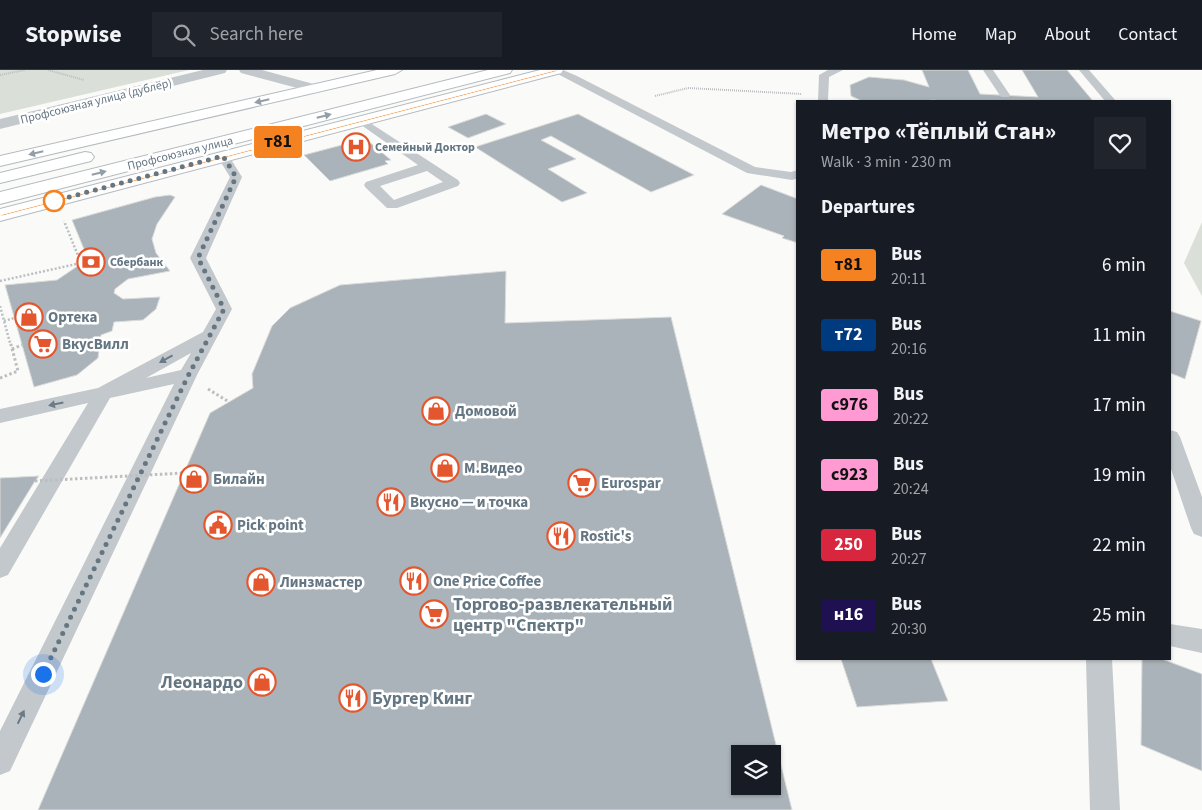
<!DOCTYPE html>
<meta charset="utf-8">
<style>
body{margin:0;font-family:"Source Sans 3",sans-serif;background:#20242c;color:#f1f3f6;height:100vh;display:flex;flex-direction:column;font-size:19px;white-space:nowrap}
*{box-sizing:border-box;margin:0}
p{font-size:16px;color:#9ea1a6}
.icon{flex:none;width:28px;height:28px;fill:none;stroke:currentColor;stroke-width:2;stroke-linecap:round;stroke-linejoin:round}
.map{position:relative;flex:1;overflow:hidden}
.sheet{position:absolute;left:796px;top:30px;width:375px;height:560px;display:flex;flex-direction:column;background:#171b24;border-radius:0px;box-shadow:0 1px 4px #0004}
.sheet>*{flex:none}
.badge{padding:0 10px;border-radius:4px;font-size:18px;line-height:32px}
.fabs{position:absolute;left:731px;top:675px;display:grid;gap:10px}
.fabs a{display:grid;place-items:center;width:50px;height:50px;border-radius:0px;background:#171b24;box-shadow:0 1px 4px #0004;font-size:25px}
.you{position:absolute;width:25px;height:25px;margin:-12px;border:4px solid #fff;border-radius:50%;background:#1a73e8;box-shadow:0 0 0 8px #1a73e833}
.map>.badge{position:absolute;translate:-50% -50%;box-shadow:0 0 0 2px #fff}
h2{padding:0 25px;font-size:19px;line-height:45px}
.round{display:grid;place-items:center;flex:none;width:52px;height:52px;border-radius:0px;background:#20242c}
.overview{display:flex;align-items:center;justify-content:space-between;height:85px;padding:0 25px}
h1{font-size:24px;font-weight:700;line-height:38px}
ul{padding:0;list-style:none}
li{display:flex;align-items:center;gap:15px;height:70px;padding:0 25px}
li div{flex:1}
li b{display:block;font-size:19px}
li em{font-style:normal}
li .badge{min-width:55px;font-weight:700;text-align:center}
header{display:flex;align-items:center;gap:30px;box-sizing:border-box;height:70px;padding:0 25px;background:#171b24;border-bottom:1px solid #363941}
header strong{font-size:24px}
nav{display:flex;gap:28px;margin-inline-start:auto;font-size:18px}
.search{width:350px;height:45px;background:#20242c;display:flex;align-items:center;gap:12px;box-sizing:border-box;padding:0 18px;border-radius:0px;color:#9ea1a6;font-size:19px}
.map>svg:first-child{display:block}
.green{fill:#dadfd7}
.building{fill:#aab3b9;stroke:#dcdcda;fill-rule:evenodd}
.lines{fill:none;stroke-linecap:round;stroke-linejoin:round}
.secondary-casing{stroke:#b3babf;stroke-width:2}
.primary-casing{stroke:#b5babe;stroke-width:2}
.path-far2{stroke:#bbbfc2;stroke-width:2;stroke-dasharray:1 1;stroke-linecap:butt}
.path-far1{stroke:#bbbfc2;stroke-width:2.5;stroke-dasharray:2 2;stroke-linecap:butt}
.path{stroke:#bbbfc2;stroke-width:3;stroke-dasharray:2.5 2.5;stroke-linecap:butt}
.service{fill:#c3c8cc;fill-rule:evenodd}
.minor{fill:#c3c8cc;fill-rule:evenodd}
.tertiary{fill:#c3c8cc;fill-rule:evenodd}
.secondary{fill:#fff;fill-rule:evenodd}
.primary{fill:#fff;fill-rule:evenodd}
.path-bridge{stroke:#bbbfc2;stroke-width:3;stroke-dasharray:2.5 2.5;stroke-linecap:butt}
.oneway{fill:#939fa8}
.oneway2{fill:#6a7a87}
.line{fill:#f58220;stroke:#fff}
.walk{stroke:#657683;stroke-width:5;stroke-dasharray:0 9}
.stop-dot{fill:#fff;stroke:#f58220;stroke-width:2.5}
.labels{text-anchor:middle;stroke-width:5;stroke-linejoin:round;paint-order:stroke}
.far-street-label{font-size:12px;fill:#657683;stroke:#fff}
.far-poi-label{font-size:12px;font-weight:bold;fill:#657683;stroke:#fff;text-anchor:start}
.poi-label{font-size:15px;font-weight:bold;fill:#657683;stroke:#fff;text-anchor:start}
.near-poi-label{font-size:18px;font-weight:bold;fill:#657683;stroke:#fff;text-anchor:start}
</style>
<header>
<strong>Stopwise</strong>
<div class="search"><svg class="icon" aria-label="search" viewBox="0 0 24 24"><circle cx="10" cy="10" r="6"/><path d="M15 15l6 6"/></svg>Search here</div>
<nav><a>Home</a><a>Map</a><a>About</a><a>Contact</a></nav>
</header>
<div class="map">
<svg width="1202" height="740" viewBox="0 0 1202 740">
<rect width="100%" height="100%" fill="#fafaf8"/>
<path class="green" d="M0,0h189l-189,44z
M1202,152v74l-18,-33z"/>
<path class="building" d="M922,0h46l12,24 58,3 -16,-27h45l26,31h-150l-11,-1 -3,1h-67l-11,-5 -1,-11 19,-8 35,3 25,7z
M486,44l20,10 -38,14 -20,-11z
M578,44l116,61 -43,17 -100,-56 -10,4 35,19 -28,10 39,24 -25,9 -87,-55z
M361,70l2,2 5,-1 23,19 -6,1 3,3 -58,17 -26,-26z
M761,115l37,14v44l-16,-5 2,-2 -62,-22z
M170,125l5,2 -18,27 -5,15 4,14 14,18 -42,8 -13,10 -1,4 9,6 37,-2 -4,12 -13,11 -29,2 -2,9 -11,4 -3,23 -21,17 -43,12 -29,-102 52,-5 31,-21 -16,-39 83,-23z
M506,201l-1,52 166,-6 121,493h-754l172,-397 43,-25 -1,-14 20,-48 18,-18 50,-23zM740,684h32v32h-32z
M1170,241l31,10 -16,58 -15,-6z
M39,406l-4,5 -35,57v-60z
M841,589h90l17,42 -91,6z
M1142,589h20l40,15v97l-61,-26z"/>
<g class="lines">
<g class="secondary-casing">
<path id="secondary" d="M377,0h25l-7,4 -395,92v-10z
M540,0h23l-2,3 -561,148v-12z"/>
</g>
<g class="primary-casing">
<path id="primary" d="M488,0h24l-2,3 -510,131v-12z
M85,82l6,1 3,4 -3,4 -91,22v-10z"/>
</g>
<path class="path-far2" d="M48,0l36,10
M0,5l25,-5
M655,26l33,-8 114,6"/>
<path class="path-far1" d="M0,211l81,-18 -17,-42
M0,236l10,37
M4,251l10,-3"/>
<path class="path" d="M12,279l10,-4
M0,308l18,-7 -8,-30
M208,319l21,13"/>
<path class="service" d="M550,0h13l14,6 178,91 36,5 7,-2v8l-6,2 -45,-7z
M828,0h15l-14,7 -1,24h-10l1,-26z
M983,0h10l17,25 -1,2h-8z
M1079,0h10l27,31h-11z
M361,47l97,63 2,3 -2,3 -61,22h-10l-21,-20 -2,-3 2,-3 52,-17 -61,-43 -2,-2 2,-2zM427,101l16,11 -49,18 -14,-14z
M223,82l4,1 15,24 -36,81 26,51 -35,66 -187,396 -10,4v-44l174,-347 -64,14 -102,177 -8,3v-30l88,-145 -88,20v-14l98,-21 105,-56 13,-23 -26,-51 40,-81 -13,-21zM191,283l-10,17 -35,8z
M1170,360l7,2 3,5 22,60v40l-8,-3 -3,-6 -21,-62z
M1170,554l32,5v24l-32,-7z
M1086,589h26l8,151h-30z"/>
<path class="minor" d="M239,0h23l59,16 2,3 -2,3 -5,1 -75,-20z"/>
<path class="tertiary" d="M203,0h24l-2,3 -225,56v-10z"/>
<use href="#secondary" class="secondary"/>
<use href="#primary" class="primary"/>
<path class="path-bridge" d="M35,411l149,-8"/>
</g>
<defs><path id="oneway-solid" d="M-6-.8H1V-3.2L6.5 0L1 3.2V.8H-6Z" transform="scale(1.25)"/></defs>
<g class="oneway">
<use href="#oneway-solid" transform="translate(262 31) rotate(167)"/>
<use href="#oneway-solid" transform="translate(324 46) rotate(-14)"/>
<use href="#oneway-solid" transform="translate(36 83) rotate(167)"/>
<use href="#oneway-solid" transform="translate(99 103) rotate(-14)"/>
</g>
<g class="oneway2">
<use href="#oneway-solid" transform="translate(166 289) rotate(151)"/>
<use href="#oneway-solid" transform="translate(56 334) rotate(168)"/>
<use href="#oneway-solid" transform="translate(21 647) rotate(-64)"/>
</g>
<path class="line" d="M556,0l2,1 -556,145 -2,-1z"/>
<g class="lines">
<path class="walk" d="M43,604l145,-298 36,-67 -26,-51 38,-81 -13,-21 -169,45"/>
</g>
<defs>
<g id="hospital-ring" transform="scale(1.4375)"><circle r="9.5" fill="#fff" stroke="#e4572e" stroke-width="1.5"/><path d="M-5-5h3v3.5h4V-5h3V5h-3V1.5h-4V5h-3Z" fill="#e4572e"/></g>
<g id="bank-ring" transform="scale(1.4375)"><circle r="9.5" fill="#fff" stroke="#e4572e" stroke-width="1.5"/><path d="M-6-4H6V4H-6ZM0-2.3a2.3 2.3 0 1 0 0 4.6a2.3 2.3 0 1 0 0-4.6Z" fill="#e4572e"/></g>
<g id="shop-ring" transform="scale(1.4375)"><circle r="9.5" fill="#fff" stroke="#e4572e" stroke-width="1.5"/><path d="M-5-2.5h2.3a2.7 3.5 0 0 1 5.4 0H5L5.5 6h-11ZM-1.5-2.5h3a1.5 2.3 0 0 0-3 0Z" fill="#e4572e"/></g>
<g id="supermarket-ring" transform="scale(1.4375)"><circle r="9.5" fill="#fff" stroke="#e4572e" stroke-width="1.5"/><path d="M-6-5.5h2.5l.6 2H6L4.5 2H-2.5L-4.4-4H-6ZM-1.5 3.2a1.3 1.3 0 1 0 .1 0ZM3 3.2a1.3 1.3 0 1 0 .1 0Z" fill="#e4572e"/></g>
<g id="restaurant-ring" transform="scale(1.4375)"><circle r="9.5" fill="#fff" stroke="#e4572e" stroke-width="1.5"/><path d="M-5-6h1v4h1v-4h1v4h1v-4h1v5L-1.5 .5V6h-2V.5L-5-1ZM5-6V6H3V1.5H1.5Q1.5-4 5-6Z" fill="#e4572e"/></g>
<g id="civic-ring" transform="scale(1.4375)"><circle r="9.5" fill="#fff" stroke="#e4572e" stroke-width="1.5"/><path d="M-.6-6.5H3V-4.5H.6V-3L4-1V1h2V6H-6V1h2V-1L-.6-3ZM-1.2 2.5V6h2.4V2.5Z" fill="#e4572e"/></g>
</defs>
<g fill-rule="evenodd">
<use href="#hospital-ring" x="356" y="77"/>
<use href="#bank-ring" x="91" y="192"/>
<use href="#shop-ring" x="29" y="247"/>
<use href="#supermarket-ring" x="43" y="274"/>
<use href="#shop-ring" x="436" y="341"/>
<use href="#shop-ring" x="445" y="398"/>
<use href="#shop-ring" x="194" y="409"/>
<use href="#supermarket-ring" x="582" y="413"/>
<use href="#restaurant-ring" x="391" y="432"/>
<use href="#civic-ring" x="218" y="455"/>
<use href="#restaurant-ring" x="561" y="466"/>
<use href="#restaurant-ring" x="414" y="511"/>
<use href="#shop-ring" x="261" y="512"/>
<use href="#supermarket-ring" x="434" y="544"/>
<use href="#shop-ring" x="262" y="612"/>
<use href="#restaurant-ring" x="353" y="628"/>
</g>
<circle class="stop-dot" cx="54" cy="131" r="10"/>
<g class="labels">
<g class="far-street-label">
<text transform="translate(96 31) rotate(-14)" y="4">Профсоюзная улица (дублёр)</text>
<text transform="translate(180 83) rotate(-14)" y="4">Профсоюзная улица</text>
</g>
<g class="far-poi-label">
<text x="375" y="81">Семейный Доктор</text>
<text x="110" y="196">Сбербанк</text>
</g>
<g class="poi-label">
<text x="48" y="252">Ортека</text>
<text x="62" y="279">ВкусВилл</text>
<text x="455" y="346">Домовой</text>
<text x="464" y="403">М.Видео</text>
<text x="213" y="414">Билайн</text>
<text x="601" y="418">Eurospar</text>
<text x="410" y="437">Вкусно — и точка</text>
<text x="237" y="460">Pick point</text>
<text x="580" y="471">Rostic's</text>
<text x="433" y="516">One Price Coffee</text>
<text x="280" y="517">Линзмастер</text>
</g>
<g class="near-poi-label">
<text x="453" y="540">Торгово-развлекательный<tspan x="453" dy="21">центр "Спектр"</tspan></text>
<text x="243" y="618" text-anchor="end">Леонардо</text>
<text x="372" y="634">Бургер Кинг</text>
</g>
</g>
</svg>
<div class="fabs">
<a><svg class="icon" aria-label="layers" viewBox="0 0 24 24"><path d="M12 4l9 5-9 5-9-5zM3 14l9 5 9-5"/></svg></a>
</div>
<div class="you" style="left:43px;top:604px"></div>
<b class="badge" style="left:278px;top:72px;background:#f58220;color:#111">т81</b>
<section class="sheet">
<div class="overview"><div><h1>Метро «Тёплый Стан»</h1><p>Walk · 3 min · 230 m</p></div><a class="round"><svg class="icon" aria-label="heart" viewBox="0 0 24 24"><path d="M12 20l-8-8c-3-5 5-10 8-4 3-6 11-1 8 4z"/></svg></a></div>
<h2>Departures</h2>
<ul>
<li><span class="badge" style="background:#f58220;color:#111">т81</span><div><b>Bus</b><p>20:11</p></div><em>6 min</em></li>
<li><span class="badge" style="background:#003b80;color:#fff">т72</span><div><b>Bus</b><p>20:16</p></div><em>11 min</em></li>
<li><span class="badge" style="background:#ff9ad2;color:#111">с976</span><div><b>Bus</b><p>20:22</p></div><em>17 min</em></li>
<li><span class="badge" style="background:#ff9ad2;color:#111">с923</span><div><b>Bus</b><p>20:24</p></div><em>19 min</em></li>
<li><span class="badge" style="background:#d7263d;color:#fff">250</span><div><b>Bus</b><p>20:27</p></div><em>22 min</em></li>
<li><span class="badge" style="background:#1f1051;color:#fff">н16</span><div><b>Bus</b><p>20:30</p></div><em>25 min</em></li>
</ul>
</section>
</div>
